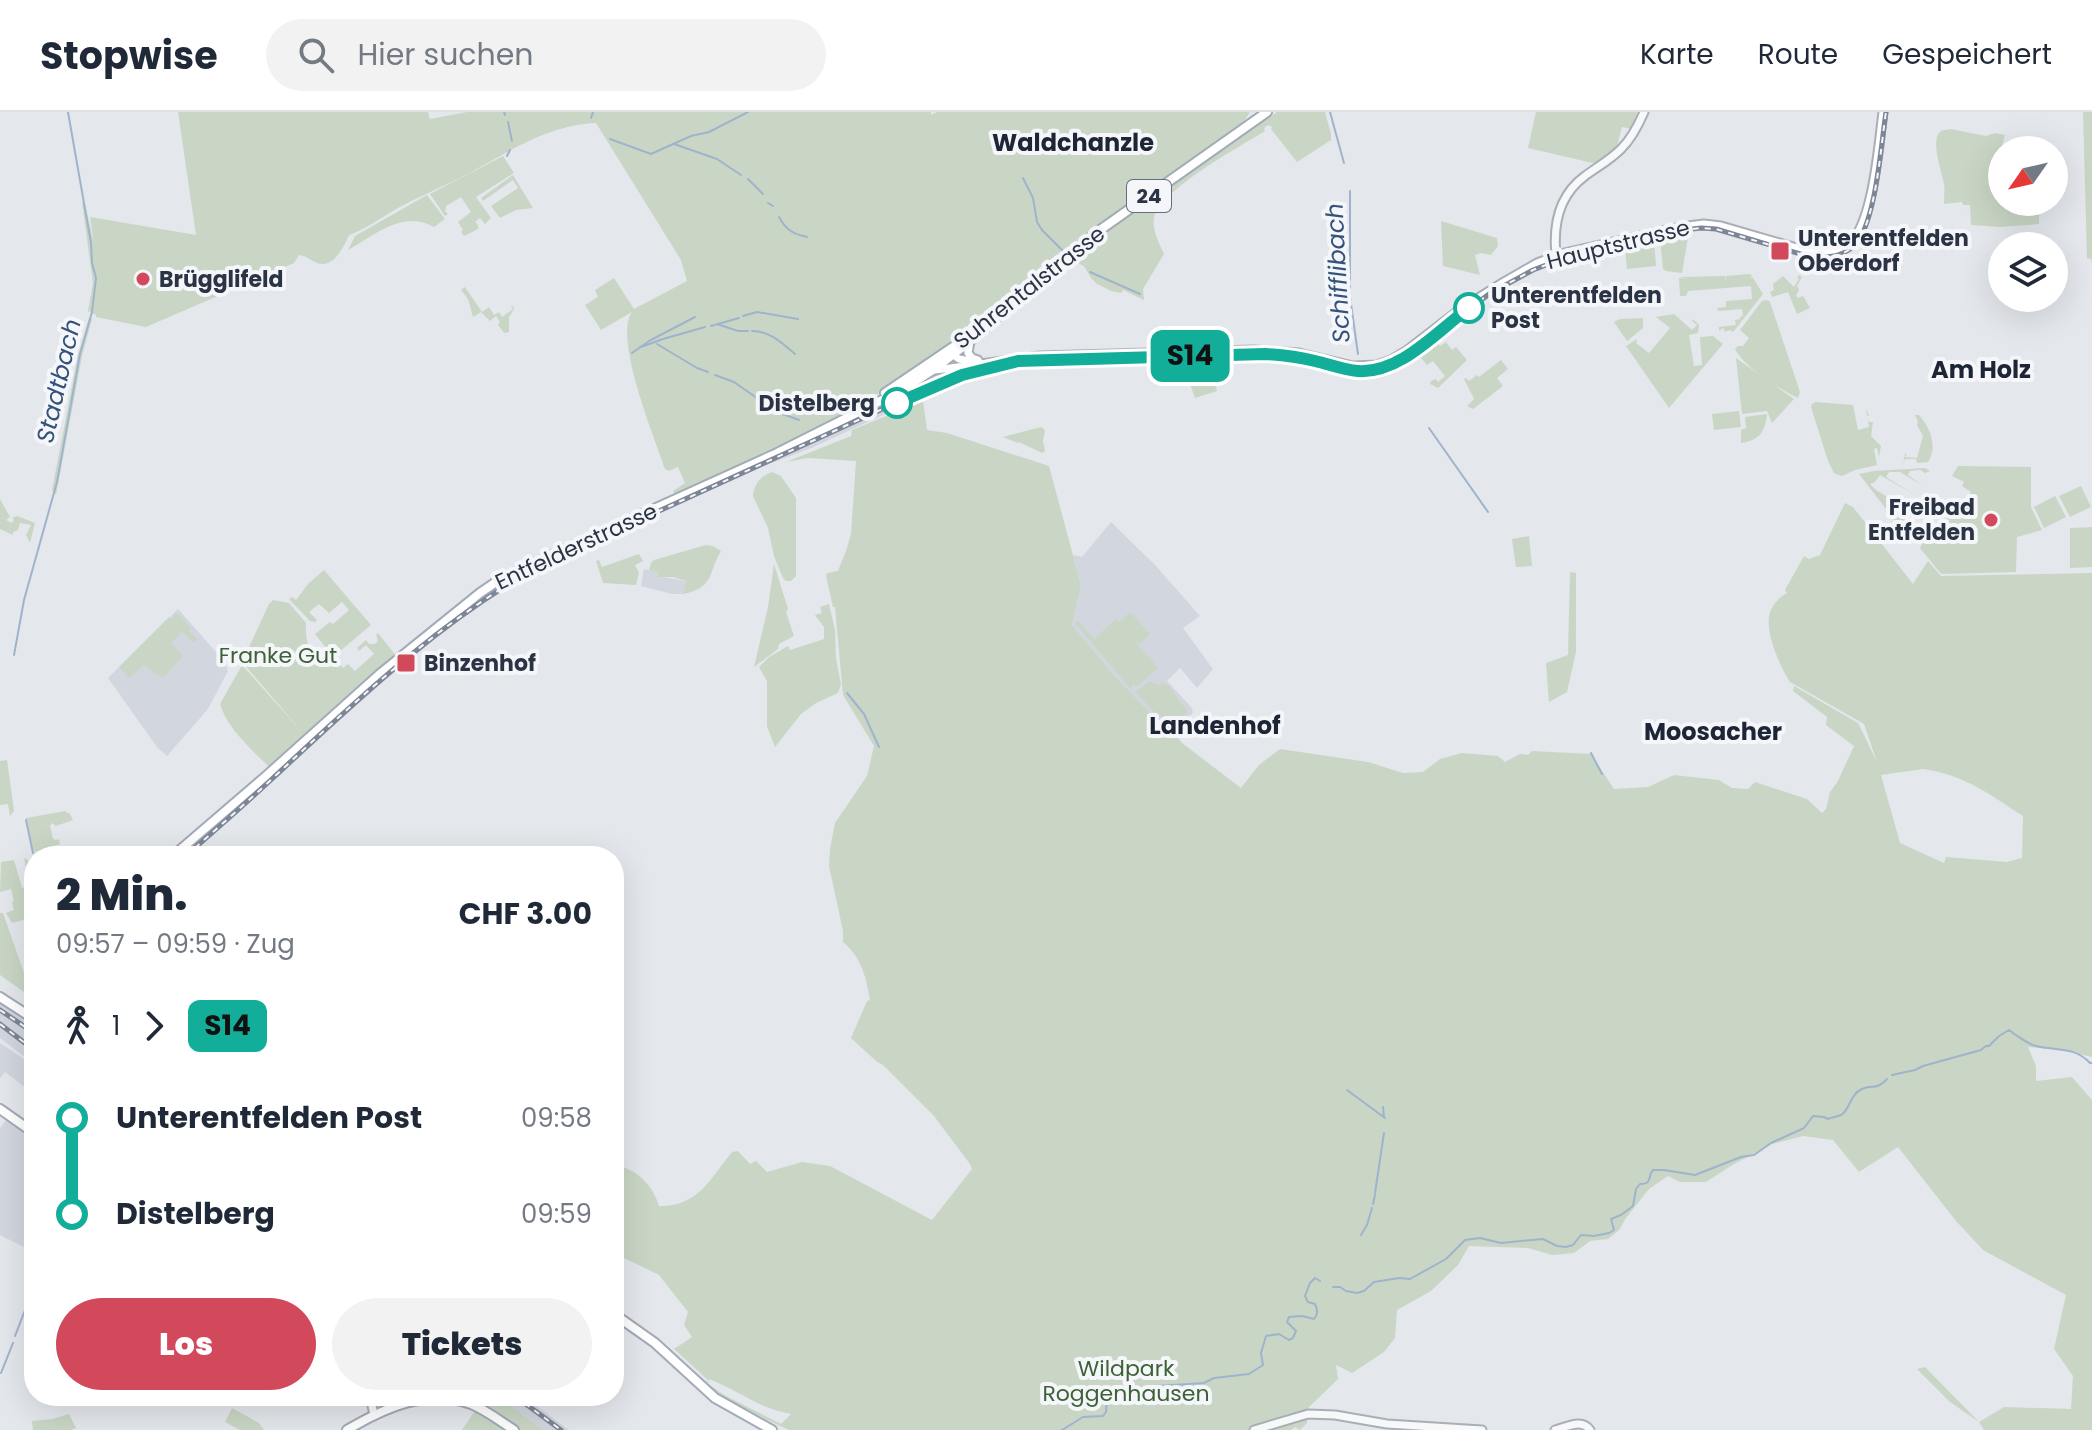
<!DOCTYPE html>
<html lang="de">
<meta charset="utf-8">
<style>
body{margin:0;font-family:Poppins,sans-serif;background:#f2f2f3;color:#1f2937;height:100vh;display:flex;flex-direction:column;font-size:30px;white-space:nowrap}
*{box-sizing:border-box;margin:0}
p{font-size:26px;color:#747a83}
.icon{flex:none;width:44px;height:44px;fill:none;stroke:currentColor;stroke-width:2;stroke-linecap:round;stroke-linejoin:round}
.map{position:relative;flex:1;overflow:hidden}
.details{position:absolute;left:24px;top:734px;width:600px;height:560px;display:flex;flex-direction:column;background:#fff;border-radius:32px;box-shadow:0 8px 32px #0002}
.details>*{flex:none}
.badge{padding:0 16px;border-radius:12px;font-size:28px;line-height:52px}
.needle{width:52px;rotate:236deg}
.tools{position:absolute;left:1988px;top:24px;display:grid;gap:16px}
.tools a{display:grid;place-items:center;width:80px;height:80px;border-radius:50%;background:#fff;box-shadow:0 8px 32px #0002;font-size:40px}
.map>.badge{position:absolute;translate:-50% -50%;box-shadow:0 0 0 4px #fff}
.legs{display:flex;align-items:center;gap:12px;height:88px;padding:0 32px;font-size:26px}
.legs p{margin-inline-start:auto}
.head{display:flex;align-items:center;justify-content:space-between;height:136px;padding:0 32px}
h1{font-size:44px;font-weight:800;line-height:60px}
.primary-button{display:flex;gap:16px;margin-top:auto;padding:16px 32px}
.primary-button a{flex:1;height:92px;border-radius:48px;background:#d1495b;color:#fff;font-size:32px;font-weight:800;line-height:92px;text-align:center}
.primary-button a+a{background:#f2f2f3;color:#1f2937}
ul{padding:0 32px;list-style:none}
li{display:flex;align-items:center;gap:28px;height:96px;font-size:30px}
li i{display:grid;place-items:center;width:12px;height:100%;margin:0 10px;background:currentColor}
li i::after{content:'';width:20px;height:20px;margin:-10px;border:6px solid;border-radius:50%;background:#fff}
li p{margin-inline-start:auto}
li:first-child i{background:linear-gradient(#0000 50%,currentColor 0)}
li:last-child i{background:linear-gradient(currentColor 50%,#0000 0)}
header{display:flex;align-items:center;gap:48px;box-sizing:border-box;height:112px;padding:0 40px;background:#fff;border-bottom:2px solid #e0e1e3}
header strong{font-size:38px}
nav{display:flex;gap:44px;margin-inline-start:auto;font-size:28px}
.search{width:560px;height:72px;background:#f2f2f3;display:flex;align-items:center;gap:20px;box-sizing:border-box;padding:0 28px;border-radius:44px;color:#747a83;font-size:30px}
.map>svg:first-child{display:block}
.built{fill:#d2d6de}
.green{fill:#c9d6c5;fill-rule:evenodd}
.lines{fill:none;stroke-linecap:round;stroke-linejoin:round}
.stream{stroke:#9fb4cc;stroke-width:2}
.tertiary-casing{stroke:#a9aeb7;stroke-width:11}
.secondary-casing{stroke:#a9aeb7;stroke-width:11}
.primary-casing{stroke:#a3abb8;stroke-width:12}
.tertiary{stroke:#f7f8fa;stroke-width:7}
.secondary{stroke:#fff;stroke-width:7}
.primary{stroke:#fff;stroke-width:8}
.rail-casing{stroke:#7d8696;stroke-width:5}
.rail{stroke:#f4f6f9;stroke-width:2;stroke-dasharray:6;stroke-linecap:butt}
.line-1-casing{stroke:#fff;stroke-width:18}
.line-1{stroke:#13ae99;stroke-width:12}
.poi-dot{fill:#d1495b;stroke:#f4f6f9;stroke-width:3}
.stop-1-dot{fill:#fff;stroke:#13ae99;stroke-width:4}
.labels{text-anchor:middle;stroke-width:8;stroke-linejoin:round;paint-order:stroke}
.shield{fill:#f4f6f9;stroke:#676e7b;stroke-width:2}
.shield-label{font-size:20px;font-weight:bold;fill:#2b3445}
.poi-label{font-size:22px;font-weight:bold;fill:#2b3445;stroke:#f4f6f9;text-anchor:start}
.street-label{font-size:22px;fill:#2b3445;stroke:#f4f6f9}
.stop-label{font-size:22px;font-weight:bold;fill:#2b3445;stroke:#f4f6f9;text-anchor:start}
.park-label{font-size:22px;fill:#3f6138;stroke:#f4f6f9}
.neighbourhood-label{font-size:24px;font-weight:bold;fill:#1d2536;stroke:#f4f6f9}
.water-label{font-size:24px;font-style:italic;fill:#34527a;stroke:#f4f6f9}
</style>
<header>
<strong>Stopwise</strong>
<div class="search"><svg class="icon" aria-label="search" viewBox="0 0 24 24"><circle cx="10" cy="10" r="6"/><path d="M15 15l6 6"/></svg>Hier suchen</div>
<nav><a>Karte</a><a>Route</a><a>Gespeichert</a></nav>
</header>
<div class="map">
<svg width="2092" height="1318" viewBox="0 0 2092 1318">
<rect width="100%" height="100%" fill="#e4e7ec"/>
<path class="built" d="M948,267l2,2 -54,28 -87,40 -40,15 -214,96 -51,28 -1,-2 44,-24z
M1111,410l44,43 45,51 -17,12 30,41 -16,19 -17,-20 -13,13 25,27 1,5 -19,17 -5,-5 -4,3 -52,-54 -41,-49 9,-40 -8,-30 9,2z
M644,457l14,3 -1,4 29,5 -3,13h-11l-31,-8z
M483,486l1,2 -109,87 -91,82 -2,-2 127,-111z
M178,497l46,52 4,10 -20,38 -41,47 -10,-9 -49,-69z
M0,890l34,23v36l-9,-4 -25,-19z
M0,931l34,23v28l-29,-22 -5,6z
M6,1008l28,20v112l-34,-17v-107z
M498,1284h25l46,34h-26z"/>
<path class="green" d="M178,0h250l2,7 37,-7h464v3l6,-3h313l-8,12 -49,38 -110,73 -44,33 -66,60 -28,22 -84,55 -49,29 -137,61 -2,-4 12,-8 -7,-16 -9,4 -4,-2c-10,-31 -52,-131 -33,-157l-31,18 -16,-25 13,-8 -3,-7 19,-12 20,31 53,-28 -6,-21 -85,-137c-53,2 -96,35 -142,58 -19,9 -38,17 -56,27 -16,9 -32,21 -49,27 -5,11 -15,34 -32,28 -7,-3 -10,-7 -18,-8l-5,8 -148,64 -50,-10v-2l-8,-4 5,-28 -11,-81 3,2 9,39 -4,-26 106,18z
M1277,0h48l6,22v6l-34,22 -26,-33 1,-2 -4,-2 -4,3 1,3c-26,16 -105,59 -111,87 -2,12 5,25 10,36l-21,35 1,11 -21,-10 -2,3 -10,-2 -14,-7 -6,-6 -7,-12 -11,-5 -2,-5z
M1536,0h101l-4,17 -11,-2 -6,23 -19,14 -69,-16z
M2083,0h9v150l-1,-3 -4,-1z
M1951,17l35,7 9,-3 10,2 -3,11 16,4h-16v52h37v22l-39,3 -29,-2 -1,-20h-7l-1,-3 -18,2c0,-7 1,-14 0,-20 -2,-12 -13,-40 -5,-51 3,-4 8,-3 12,-4z
M503,44l11,17 -38,24 15,21 -6,6 -5,-6 -5,4 3,3v4l-14,7 -3,-4 2,-2 -5,-8 13,-10 -10,-15 -15,9 -1,5 3,3 -3,2 -15,-22z
M513,63l20,33 -17,2 -16,8 -9,-12 27,-18 -5,-8 -30,21 -2,-3z
M427,83l18,24 -11,8c-31,-18 -59,8 -86,23l7,-14z
M1441,109l56,17 1,8 -7,9 -10,-2 -6,2 5,20 -37,-9z
M1689,119l-7,42 -16,-2 -3,-2 -3,-29 7,-4z
M1654,128l2,26 -29,3 -2,-22 5,-3z
M1750,162l3,3 -5,1h5l10,16 -30,38 -3,-2 -7,2 2,-2 -2,-2 -4,3v-4l17,-2 -1,-5 5,-1v-2l3,-1 -1,-7 -24,2 -1,-3 9,-1v-6l26,-2 -1,-13 -63,5 -2,5h-6l-1,-18 11,1 -11,-2 46,-1v5l1,-5z
M1799,163l3,2 -5,9 2,4 -3,5 2,3 5,-2 7,12 -13,6 -9,-22 -16,5 -2,-5 4,-2 -1,-6 10,-8 11,11 5,-8 -2,-1z
M465,175l17,25 7,-5 5,8 5,-3 3,5 11,-8 -2,-3h2l1,3 -5,8v15l-5,1 -6,-8 2,-3 -4,-6 -6,5 -9,-9 -8,5 -5,-18 -7,-9z
M1767,188l3,2 30,90 -2,6c-19,-9 -54,-31 -63,-49l3,-3h5l6,-8 -9,-8 22,-29z
M1674,202l18,16 5,-5 -5,-4 1,-2 6,6 -1,8 -9,2 5,31 8,-1 -2,-28 13,-1 10,8 -54,64 -43,-62 11,-7 -1,4 13,10 21,-25 -14,-11z
M89,206l3,1 -10,37 -26,139 -4,-5 26,-135z
M1643,206v10l-16,13 -13,-19 6,-3z
M1434,226l6,8 6,-4 6,8 4,-3 11,13 -29,28 -8,-4 1,-3 5,-2 2,3 7,-6 -12,-15 -6,4 -11,-13z
M1736,246l58,41 -22,24 -5,-12 -25,3z
M1177,247h30l4,19 3,1 3,12 -22,7 -6,-17 -8,1z
M1501,248l7,9 -11,9 6,8 -30,23 -6,-3 7,-7 -10,-20 2,-1 3,3 8,-6 2,2z
M987,254l-52,18 -58,27 -1,-2 59,-35 10,-4z
M923,289l4,29 20,3 102,33 32,119 -9,40 41,49 52,54 4,-3 13,18 59,45 18,-23 21,-16 88,13 35,11 20,-1 17,-13 22,-6 36,3 7,6 15,-8 8,1 4,-4 59,3 23,35 34,-2 26,-12 45,5 13,8 16,1 7,-7 52,17 15,14 4,-4 4,-17 8,-11 16,-35 -28,-21 1,-8 -34,-26 1,-5 64,37 19,39 -13,-38 -74,-42c-10,-15 -26,-52 -20,-69 2,-9 10,-16 17,-20l-2,-3 19,-34 5,3 11,-4 25,-52 8,4 60,77 15,-23 13,15 151,-3v484l-29,-7 -35,-3 8,19v15l36,-4 20,23v330h-108l-5,-8 -29,-20 -33,-33 8,-2 54,55 25,-15 67,2 2,-33 -19,-27 12,-54 -83,-45 -27,-29 -58,-74 -39,25 -26,-32 -30,-4 -31,8 -38,20 -28,18h-26l-12,-6 -19,13 -23,29 -7,12 -11,9 -18,2 -16,12 -22,2 -24,-7 -59,-2 -11,19 -27,26 -34,19 -2,28 -11,14 -32,21 -16,-8 2,14 -30,29 -1,15 -7,7 -5,-3 -4,3h-502l-51,-24 -31,-21 1,-5 -34,-31 18,-12 -8,-12 4,-13 -29,-37 -45,-22v-88c22,3 39,20 45,41 39,1 51,-27 73,-54l6,-1 12,13 6,-3 11,11 35,-10 28,4 102,54 40,-51 -2,-5 -36,-48 -51,-51 -7,-4 -25,-23 16,-37 3,-1c-4,-23 -8,-42 -27,-58v-11l-14,-65 1,-17 5,-26 32,-47 7,-30 -31,-51 -8,-88h-2l-7,-31 1,-3 11,-2 8,-20 5,-17 5,-73 -48,-3 -22,4 65,-26 1,-6zM1923,657c42,6 66,25 100,47l-1,42 -15,4 -61,-5 -2,6 -44,-20 -19,-68zM709,1267c27,10 53,31 82,35l-10,10 -55,-28 -18,-12z
M1816,290l37,3 5,25 11,-3 -3,-18 3,6 -2,1 2,6h4l-2,14 10,10 -2,11 -2,-9 -3,1 3,16 -22,5 -13,6 -8,-3 -6,-12 -17,-54 1,-3z
M1739,299l2,16 -27,3 -2,-16z
M1767,302c-2,18 -7,26 -26,29v-13l5,-2 -1,-11z
M1915,303h4c11,12 19,32 9,47l-11,1 -1,-4h-11l-2,5 2,-10h2l-2,3 12,1 6,-22 -6,-11 1,-3z
M1041,315l4,3 -2,11 2,10 -3,2 -23,-11 -1,1 -15,-6z
M1958,354l73,1v40l11,23 -25,7 -1,35 -75,2 -21,-26 8,-16 2,1 3,-5 11,4 3,-6 -4,-3 6,-10 9,5 5,-9 -4,-3 3,-4 3,1 6,-11 -9,-6 2,-4 -12,-6z
M1925,356l5,3 -5,2 -5,-3 -10,1 -2,4 14,10 -22,-13h-11l-3,5 29,18 -35,-20 -5,7 -5,2 6,6 33,20 -5,14 6,16 -51,-66 15,-3z
M772,360l9,4 15,22v78l-5,5h-5l-3,-3 -9,-22 -6,-28 -15,-32c1,-12 8,-20 19,-24z
M2081,374l10,21 -21,10 -11,-21z
M2055,384l11,21 -22,11 -10,-21z
M0,387l10,18 -4,3 6,3 2,-3 -2,-2 5,-2 18,7 -5,20 -4,-8 5,-10 -11,-2 -2,7 -5,2v3l-13,-6z
M2092,415v40l-22,1v-40z
M1529,424l3,30 -16,1 -4,-28z
M706,433l7,1 8,5c-13,21 -6,37 -38,43l3,-13 -13,-4h-16l1,-5 -9,-2 2,-7 3,-3z
M639,442l4,7 -8,4 4,8 -3,12 -33,-2 -7,-22 3,-1 3,7z
M774,452l14,45 -2,3 8,24 -15,8 -1,5 -24,18 14,-60z
M324,458l47,55 -38,32 -18,-23 15,-12 3,2 16,-14 -7,-8 -13,11 -10,-9 -10,8 8,8 -2,2 -5,-1 -21,-22 3,-2 4,3 12,-16z
M1570,460l6,1v79l-9,40 -18,10 -3,-39 22,-8z
M273,488l16,3 17,20c-1,19 3,29 15,44l11,-9 5,7 2,-1 4,4 5,-4 7,7 19,-17 -8,-9 -7,6 -2,-3 9,-8 3,4h6l3,-3 -2,-6 2,-2 16,20 -1,5 -121,107 -4,1c-17,-17 -41,-38 -48,-62l22,-39 61,68 -61,-71 27,-58z
M829,492l6,26 1,28 5,27 -3,8 -22,10 -15,11 -26,33 -8,-21v-45l-8,-14 10,-10 19,-11 2,4 34,-11v-12l-9,-12 7,-2 -2,-6z
M1130,500l20,22 -11,10 -7,-6 26,30 -22,19 -5,-5 2,3 -3,3 -55,-65 3,-2 16,18 22,-20 3,3z
M177,501l14,15 -2,3 8,8 -3,4 -12,-11 -11,11 12,13 -20,22 -19,-13 -15,13 -10,-11 50,-50 2,2z
M1149,569l7,3 12,1 20,27 -13,12 -22,-13 -17,-19z
M7,648l7,51 -4,5 -2,-12 -8,1v-44z
M65,699l5,3 3,6 -17,6 -4,-3 -2,3 3,13 3,1 3,-1 1,5 -26,8 -8,-34z
M24,746l4,2 6,31v26l-22,6 -6,-10 8,-3 -2,-8 2,-1 -3,-12 -11,3 1,-30 13,-2 8,28 8,-2z
M0,801h3l26,74 5,7v5l-34,-24z
M460,1284h38l45,34h-25l-63,-32z
M232,1296l27,15 5,7h-24l-15,-8z
M476,1297l33,21h-47z
M69,1302l7,14 -5,2h-38l-1,-9 20,-2z"/>
<g class="lines">
<path class="stream" d="M504,0l1,3
M1330,0l14,51
M591,6l2,-6
M508,10l4,19
M610,27l41,15 40,-18 18,-4 39,-20
M674,32l43,15 24,16
M507,44l3,-6
M1023,66l10,20 4,24 5,8 22,22
M748,67l15,15
M1350,79v106l8,57
M768,91l5,3
M779,105c7,13 14,17 28,20
M1090,160l50,22
M743,204l14,-4 41,7
M717,212l21,7h10
M711,214l28,-8
M752,219c18,0 30,12 43,23
M657,232l40,24 11,4
M641,235l22,-8 42,-12
M632,241l17,-12 46,-24
M715,263l19,7 43,30 22,8
M1429,316l59,84
M14,543l10,-55 33,-118 23,-128 12,-42 4,-34 -4,-15 -1,-20 -23,-131
M847,581l17,21 15,33
M1591,641l11,21
M26,708l7,33
M1892,963l23,-5 8,-4 58,-16 5,-4h3l10,-10 10,-6c5,4 21,15 27,16 20,5 38,0 54,17h2
M1347,978l38,28
M1383,995l1,10
M1375,1081l9,-60
M1373,1092l2,-9
M1361,1123l6,-10 5,-17
M1333,1175h7l6,4 11,2 7,-2 10,-9 25,-4 11,1 36,-20 19,-19 15,-2 21,5 42,-4 14,7 9,1 7,-2 8,-10 13,1 15,-3 5,-3 -3,-11 10,-4 12,-9 3,-17 4,-5c13,0 7,-7 13,-14h11l31,5 46,-18 13,-2 17,-12 33,-15 9,-12 11,1 4,2c4,-2 9,-2 13,-4 9,-5 9,-21 21,-26 12,-6 12,3 25,-10
M15,1224l12,-31
M1,1261l12,-30
M1062,1318l21,-13 20,-1 3,-4 1,-14c18,-11 27,9 41,-1 4,-3 6,-8 9,-11l47,-3 10,-5 35,-4 14,-9 -2,-12 5,-17 13,-2 10,6 4,-2 3,-7 -9,-9 2,-5 13,-1 12,3c4,-5 4,-8 1,-15l-7,-2 -3,-6 5,-13 5,-5 5,3"/>
<g class="tertiary-casing">
<path id="tertiary" d="M1556,143c-3,-30 3,-60 29,-79 12,-9 25,-16 36,-27 10,-10 17,-23 23,-37
M370,1284l4,19
M1254,1318l54,-16 27,1 52,9 95,6
M1555,1318c12,-3 27,-12 35,0"/>
</g>
<g class="secondary-casing">
<path id="secondary" d="M970,229l-2,12 4,5 6,2
M949,240l10,7 15,3
M935,258l105,-14 214,-6 45,3 54,13 24,-1 14,-5 15,-9 53,-41 45,-28 33,-19 27,-10 116,-26 24,-3 17,2 86,25c15,2 29,3 42,-7 24,-20 30,-101 34,-132"/>
</g>
<g class="primary-casing">
<path id="primary" d="M1029,173l71,-55 167,-118
M885,281l68,-46
M173,744l92,-79 116,-104 99,-80 19,-13 27,-13 247,-112 129,-65 31,-20 37,-29 44,-39 19,-20
M0,885l34,22
M0,997l34,24
M614,1202l41,29 60,55 57,32
M347,1318c37,-22 80,-42 124,-26 15,6 29,17 43,26"/>
</g>
<use href="#tertiary" class="tertiary"/>
<use href="#secondary" class="secondary"/>
<use href="#primary" class="primary"/>
<g class="rail-casing">
<path id="rail" d="M186,744c29,-26 58,-51 87,-78 84,-78 170,-160 272,-215l379,-173 38,-15 56,-14 247,-7 29,3 65,14 23,-2 26,-14 81,-61 44,-24 39,-15 111,-25 18,-2 15,1 91,27c17,2 34,2 47,-10 22,-21 27,-103 32,-134
M0,898l34,23
M0,912l34,26
M515,1284l46,34"/>
</g>
<use href="#rail" class="rail"/>
</g>
<g class="lines">
<g class="line-1-casing">
<path id="line-1" d="M897,291l65,-28 56,-14 247,-7c17,1 33,3 50,7 14,3 28,9 43,10 42,3 79,-40 111,-63"/>
</g>
<use href="#line-1" class="line-1"/>
</g>
<g class="poi-dot">
<rect x="1770" y="129" width="20" height="20" rx="4"/>
<circle cx="143" cy="167" r="8"/>
<circle cx="1991" cy="408" r="8"/>
<rect x="396" y="541" width="20" height="20" rx="4"/>
</g>
<g class="stop-1-dot">
<circle cx="1469" cy="196" r="14"/>
<circle cx="897" cy="291" r="14"/>
</g>
<g class="labels">
<rect class="shield" x="1127" y="68" width="44" height="32" rx="6"/>
<g class="shield-label">
<text x="1149" y="91">24</text>
</g>
<g class="poi-label">
<text x="1798" y="134">Unterentfelden<tspan x="1798" dy="25">Oberdorf</tspan></text>
<text x="159" y="175">Brügglifeld</text>
<text x="1975" y="403" text-anchor="end">Freibad<tspan x="1975" dy="25">Entfelden</tspan></text>
<text x="424" y="559">Binzenhof</text>
</g>
<g class="street-label">
<text transform="translate(1618 132) rotate(-14)" y="8">Hauptstrasse</text>
<text transform="translate(1029 175) rotate(-38)" y="8">Suhrentalstrasse</text>
<text transform="translate(576 434) rotate(-25)" y="8">Entfelderstrasse</text>
</g>
<g class="stop-label">
<text x="1491" y="191">Unterentfelden<tspan x="1491" dy="25">Post</tspan></text>
<text x="875" y="299" text-anchor="end">Distelberg</text>
</g>
<g class="park-label">
<text x="278" y="551">Franke Gut</text>
<text x="1126" y="1264">Wildpark<tspan x="1126" dy="25">Roggenhausen</tspan></text>
</g>
<g class="neighbourhood-label">
<text x="1073" y="39">Waldchanzle</text>
<text x="1981" y="266">Am Holz</text>
<text x="1215" y="622">Landenhof</text>
<text x="1713" y="628">Moosacher</text>
</g>
<g class="water-label">
<text transform="translate(1338 161) rotate(-93)" y="8">Schifflibach</text>
<text transform="translate(59 269) rotate(-77)" y="8">Stadtbach</text>
</g>
</g>
</svg>
<div class="tools">
<a><svg class="needle" viewBox="-14 -14 28 28"><path d="M0-13l5 13h-10z" fill="#e53935"/><path d="M0 13l5-13h-10z" fill="#747a83"/></svg></a>
<a><svg class="icon" aria-label="layers" viewBox="0 0 24 24"><path d="M12 4l9 5-9 5-9-5zM3 14l9 5 9-5"/></svg></a>
</div>
<b class="badge" style="left:1190px;top:244px;background:#13ae99;color:#111">S14</b>
<section class="details">
<div class="head"><div><h1>2 Min.</h1><p>09:57 – 09:59 · Zug</p></div><b>CHF 3.00</b></div>
<div class="legs"><svg class="icon" aria-label="walk" viewBox="0 0 24 24"><circle cx="13" cy="4" r="2"/><path d="M13 8l-2 6 4 7M11 14l-3 7M7 12l3-4h3l4 4"/></svg>1<svg class="icon" aria-label="forward" viewBox="0 0 24 24"><path d="M9 5l7 7-7 7"/></svg><b class="badge" style="background:#13ae99;color:#111">S14</b></div>
<ul>
<li><i style="color:#13ae99"></i><b>Unterentfelden Post</b><p>09:58</p></li>
<li><i style="color:#13ae99"></i><b>Distelberg</b><p>09:59</p></li>
</ul>
<div class="primary-button"><a>Los</a><a>Tickets</a></div>
</section>
</div>
